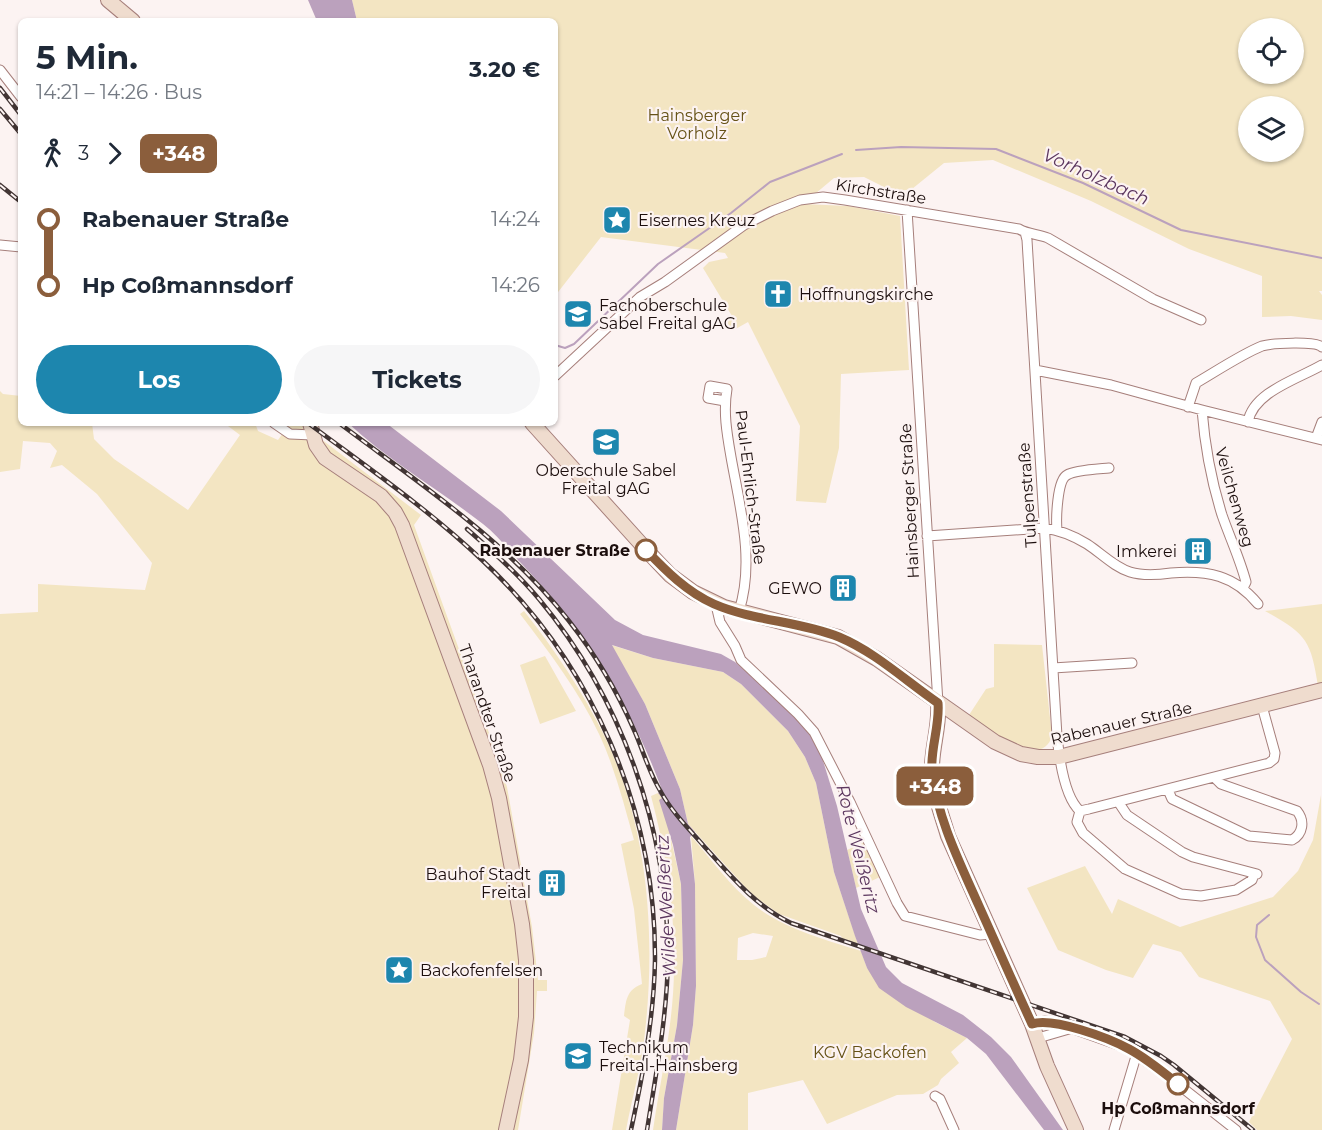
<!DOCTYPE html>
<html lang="de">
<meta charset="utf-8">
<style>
body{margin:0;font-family:Montserrat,sans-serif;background:#f6f6f7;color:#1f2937;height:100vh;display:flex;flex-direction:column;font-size:22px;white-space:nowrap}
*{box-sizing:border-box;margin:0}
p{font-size:20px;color:#747a83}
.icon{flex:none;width:33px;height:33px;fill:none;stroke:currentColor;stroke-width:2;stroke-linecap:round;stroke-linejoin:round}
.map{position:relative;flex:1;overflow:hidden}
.sheet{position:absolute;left:18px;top:18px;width:540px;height:408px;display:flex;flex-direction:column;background:#fff;border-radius:9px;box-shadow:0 2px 4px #0004}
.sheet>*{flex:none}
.badge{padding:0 12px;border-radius:9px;font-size:21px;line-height:39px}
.controls{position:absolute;left:1238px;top:18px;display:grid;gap:12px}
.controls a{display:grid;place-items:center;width:66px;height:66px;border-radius:50%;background:#fff;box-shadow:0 2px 4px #0004;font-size:30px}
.map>.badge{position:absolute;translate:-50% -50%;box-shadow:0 0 0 3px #fff}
.legs{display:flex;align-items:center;gap:9px;height:66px;padding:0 18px;font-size:20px}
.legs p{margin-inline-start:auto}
.overview{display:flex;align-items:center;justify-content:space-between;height:102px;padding:0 18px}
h1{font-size:33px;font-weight:700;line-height:45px}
.action{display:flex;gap:12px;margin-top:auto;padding:12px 18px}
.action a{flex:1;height:69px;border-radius:36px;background:#1d86ae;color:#fff;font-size:24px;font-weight:700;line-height:69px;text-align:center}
.action a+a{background:#f6f6f7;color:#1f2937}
ul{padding:0 18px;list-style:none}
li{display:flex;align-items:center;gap:21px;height:66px;font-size:22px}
li i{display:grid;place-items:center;width:9px;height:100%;margin:0 8px;background:currentColor}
li i::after{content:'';width:15px;height:15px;margin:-8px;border:4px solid;border-radius:50%;background:#fff}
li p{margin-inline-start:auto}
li:first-child i{background:linear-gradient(#0000 50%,currentColor 0)}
li:last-child i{background:linear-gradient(currentColor 50%,#0000 0)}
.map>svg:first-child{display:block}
.green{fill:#f3e5c2;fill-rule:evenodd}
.water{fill:#bba1bd}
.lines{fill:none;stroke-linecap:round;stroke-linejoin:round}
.stream{stroke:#bba1bd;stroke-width:2}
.street-casing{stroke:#a67f7b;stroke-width:11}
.secondary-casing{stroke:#a67f7b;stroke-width:16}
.street{stroke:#fff;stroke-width:9}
.secondary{stroke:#efdcce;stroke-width:14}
.rail-casing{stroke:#423534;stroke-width:4.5}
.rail{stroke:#fcf3f2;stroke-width:2;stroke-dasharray:7;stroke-linecap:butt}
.line-1-casing{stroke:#fff;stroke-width:14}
.line-1{stroke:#8b5e3c;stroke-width:9}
.stop-1-dot{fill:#fff;stroke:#8b5e3c;stroke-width:3}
.labels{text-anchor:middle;stroke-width:4.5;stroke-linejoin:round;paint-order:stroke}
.park-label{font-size:16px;fill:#665216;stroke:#fcf3f2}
.street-label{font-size:16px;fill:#1c0e0d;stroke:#fcf3f2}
.poi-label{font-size:16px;fill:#1c0e0d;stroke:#fcf3f2;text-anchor:start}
.stop-label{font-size:16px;font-weight:bold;fill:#1c0e0d;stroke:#fcf3f2;text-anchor:end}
.water-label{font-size:18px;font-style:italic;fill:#5c375f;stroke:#fcf3f2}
</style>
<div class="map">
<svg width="1322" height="1130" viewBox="0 0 1322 1130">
<rect width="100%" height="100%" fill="#fcf3f2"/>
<path class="green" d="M352,0h970v291h-3l3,4v25l-31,-4 -29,1v-41l-73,-27 -98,-48 -98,-41 -49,3 -32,26 -18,3 -30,-15 -30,1 -31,26 45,2 52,10 9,154 -68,4 -2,74 -13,55 -30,-2 4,-75 -52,-104 -16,9 -6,-10 6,-5 -29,-48 6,-6 19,-4 -3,-5 -124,-16 -46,59v-275h-198zM1248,28h45v46h-45zM1248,106h45v46h-45z
M0,391l3,3 18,2v27h71l2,16 20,20 74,51 52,-75 -16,-12h31l3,8 20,9 12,-17h10l121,92 -7,10 71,196 22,66 25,140 6,53h9v11h-10l-3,42 -16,97h-518v-516l38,-2v-28l107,6 7,-27 -55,-69 -35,-29 -12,3 7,-17 -7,-8 -27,-2 -3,28 -20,3z
M1322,604v81l-4,1c-7,-46 -12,-52 -53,-75z
M524,611c31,39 59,81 81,126 43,90 51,197 40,295 -3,32 -13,66 -19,98h-14l18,-110 -6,-4c2,-15 2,-26 18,-32l-8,-75 -13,-65 13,-4c-10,-35 -19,-72 -35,-106 -20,-43 -50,-82 -79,-120z
M994,644l48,1 10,91c-11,37 -67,-10 -83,-21l17,-26 8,-2z
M611,645l42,13 70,14 18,12 47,47 17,26 11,26 18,89 24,72 -16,-6 -1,-2 -62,-22 -21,-15 -12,-11 -58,-64 -8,-35 -35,-85z
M545,656l31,55 -36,13 -20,-59z
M658,793l4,5 19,86 2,76 -6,65 -13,73 -2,32h-9c8,-54 21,-108 21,-163 1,-58 -8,-115 -23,-171z
M1321,795l1,335h-65l-8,-8 43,-83 -22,-38 -71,-24 -18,-25 -28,-8 -20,34 -27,-8 -48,-20 -31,-62 58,-22 27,48 6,-15 62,28 93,-30 25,-26 15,-31z
M691,836c20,23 39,50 63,69 28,23 72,35 107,46l6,17 68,54 32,16 -16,14 8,11 -18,16 -3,6 -15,9 -26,1 -70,29 -24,-44 -55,13v37h-72l17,-105 3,-39 -1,-102zM753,933l20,3 -7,21 -14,3h-15l1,-22z
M865,842l15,35 -24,11 -9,-38z"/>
<path class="water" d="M308,0h44l5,21h-40z
M348,423h38l115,88 114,109 28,15 78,19 14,8 52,45 25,29 8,15 17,55 24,103 25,58 16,16 61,32 28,22 20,20 52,73h-19l-58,-76 -19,-16 -61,-31 -27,-19 -12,-20 -12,-32 -21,-64 -18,-89 -11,-26 -17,-26 -47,-47 -18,-12 -70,-14 -41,-13 33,59 35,85 8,35 7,8 -5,5 5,47 1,102 -3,39 -17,105h-14l2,-32 13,-73 6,-65 -2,-76 -8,-39 -14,-45 3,-2 -4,-5 4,-3c-32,-87 -80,-164 -144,-230 -11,-12 -22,-26 -35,-36 -45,-35 -94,-63 -135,-101z"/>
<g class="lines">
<path class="stream" d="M856,150l45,-3 95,2 87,34 98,47 141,28
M555,345l10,3 9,-4 84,-80 73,-51 39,-31 72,-28
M1269,915l-12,10 -1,12 9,23 36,32 18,12"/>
<g class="street-casing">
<path id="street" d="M0,70l21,27
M907,210l31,493
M1025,232l2,8 30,496c2,20 7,61 23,75l9,-2 180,-46 5,-4 1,-6 -13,-47
M0,245l21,2
M1035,370l76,15 91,25 120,30
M555,376l85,-79 25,-15 79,-57 28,-14 28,-11 23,-3 22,3 174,29c8,5 19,5 29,9l105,61 48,21
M725,401l-17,-3 2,-12 17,3c-4,23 0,45 4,68 9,51 24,104 8,154
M1188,407l8,-24c19,-11 46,-29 66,-37 10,-3 53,-5 60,1
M1202,410c3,38 9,70 20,105 8,23 18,44 24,67l-2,4h-4
M1248,422c5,-30 50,-43 74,-57
M274,423l16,11 23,1
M1316,438l6,-16
M1057,530c-1,-11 0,-50 10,-55 8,-5 32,-6 42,-7
M927,536l117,-8c15,2 30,8 43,16 14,9 27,23 43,28 13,4 27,3 41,1 37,-3 63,2 87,31
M716,605l4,17 15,24 6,14 57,54 16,18 36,70 47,101 8,13 75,19 11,-1
M1053,668l79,-5
M1168,790l4,9 77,37 43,4c11,-6 13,-19 5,-29l-76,-27 -6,-6
M1119,803l8,12 55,37 11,5 64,17
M1080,811l-3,11 6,11 42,36 56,25 20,2 35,-6 16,-10 2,-6
M1032,1024l12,-3 13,2 70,25 43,30 66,52
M1038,1038l31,-9
M935,1096l5,3 14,31
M1114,1130l23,-77"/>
</g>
<g class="secondary-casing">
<path id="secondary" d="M108,0l25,21
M310,423l6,22 9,13 56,38 14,16 7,13 88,240 9,33 23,126 4,36v57l-5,43 -15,70
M532,423l119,132 19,20 23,17 31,15 114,30 39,22 118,83 26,12 17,3h21l263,-67
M938,703c2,22 -6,43 -6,65 0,23 10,47 16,68l84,188 15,42 29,64"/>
</g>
<use href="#street" class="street"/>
<use href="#secondary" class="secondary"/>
<g class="rail-casing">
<path id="rail" d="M0,88l21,27
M0,109l21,25
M0,185l21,17
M308,423c59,44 120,86 174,137 110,103 174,249 173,400 -1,57 -12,114 -24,170
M339,423c81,61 167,117 230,198 26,33 48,70 65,109 9,20 15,43 27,62 11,20 27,36 42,53 27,30 51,60 88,78l334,114 36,19 13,9 79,65
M467,529c25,22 50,44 72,70 83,100 129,229 129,360 -1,57 -12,115 -21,171"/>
</g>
<use href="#rail" class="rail"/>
</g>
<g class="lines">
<g class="line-1-casing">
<path id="line-1" d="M646,550c20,21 41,42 68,54 39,17 85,17 125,33 36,15 67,44 99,66 2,23 -8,46 -6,69 6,48 28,91 47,134 18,40 35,79 53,118 21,-7 77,14 97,25 17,9 34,23 49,35"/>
</g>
<use href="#line-1" class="line-1"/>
</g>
<defs>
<g id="sight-square" transform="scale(1.5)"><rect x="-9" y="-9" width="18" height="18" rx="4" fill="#1d86ae" stroke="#fcf3f2"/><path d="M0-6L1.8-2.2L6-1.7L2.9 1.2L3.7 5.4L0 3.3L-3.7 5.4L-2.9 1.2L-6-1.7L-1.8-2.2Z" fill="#fff"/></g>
<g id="church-square" transform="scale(1.5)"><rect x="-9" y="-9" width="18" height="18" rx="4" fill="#1d86ae" stroke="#fcf3f2"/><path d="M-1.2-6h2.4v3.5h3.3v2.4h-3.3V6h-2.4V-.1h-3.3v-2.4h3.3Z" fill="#fff"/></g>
<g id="university-square" transform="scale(1.5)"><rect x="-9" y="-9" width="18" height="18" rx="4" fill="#1d86ae" stroke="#fcf3f2"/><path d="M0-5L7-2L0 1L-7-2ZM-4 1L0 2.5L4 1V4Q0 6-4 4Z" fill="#fff"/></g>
<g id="school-square" transform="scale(1.5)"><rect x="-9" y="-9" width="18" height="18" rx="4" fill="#1d86ae" stroke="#fcf3f2"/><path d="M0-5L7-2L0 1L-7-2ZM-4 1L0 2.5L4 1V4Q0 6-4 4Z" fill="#fff"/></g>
<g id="building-square" transform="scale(1.5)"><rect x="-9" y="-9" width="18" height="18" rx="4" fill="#1d86ae" stroke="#fcf3f2"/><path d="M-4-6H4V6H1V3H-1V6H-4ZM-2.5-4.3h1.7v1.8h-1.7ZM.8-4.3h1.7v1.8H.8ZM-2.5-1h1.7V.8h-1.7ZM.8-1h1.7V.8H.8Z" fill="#fff"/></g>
</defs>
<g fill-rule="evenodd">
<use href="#sight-square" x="617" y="220"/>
<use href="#church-square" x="778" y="294"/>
<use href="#university-square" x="578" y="314"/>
<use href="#school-square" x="606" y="442"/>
<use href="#building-square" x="1198" y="551"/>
<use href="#building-square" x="843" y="588"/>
<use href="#building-square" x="552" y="883"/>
<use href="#sight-square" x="399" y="970"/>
<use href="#university-square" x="578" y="1056"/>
</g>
<g class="stop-1-dot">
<circle cx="646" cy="550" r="10"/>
<circle cx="1178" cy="1084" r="10"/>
</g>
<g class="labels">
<g class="park-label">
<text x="697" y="121">Hainsberger<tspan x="697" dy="18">Vorholz</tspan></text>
<text x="870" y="1058">KGV Backofen</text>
</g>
<g class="street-label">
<text transform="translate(881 191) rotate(9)" y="6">Kirchstraße</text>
<text transform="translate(751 487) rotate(83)" y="6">Paul-Ehrlich-Straße</text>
<text transform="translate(1027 495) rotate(-94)" y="6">Tulpenstraße</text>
<text transform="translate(1235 497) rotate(74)" y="6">Veilchenweg</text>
<text transform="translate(909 501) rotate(-93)" y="6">Hainsberger Straße</text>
<text transform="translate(488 713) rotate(71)" y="6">Tharandter Straße</text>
<text transform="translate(1121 723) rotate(-13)" y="6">Rabenauer Straße</text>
</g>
<g class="poi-label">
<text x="638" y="226">Eisernes Kreuz</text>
<text x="799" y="300">Hoffnungskirche</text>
<text x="599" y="311">Fachoberschule<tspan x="599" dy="18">Sabel Freital gAG</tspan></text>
<text x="606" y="476" text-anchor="middle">Oberschule Sabel<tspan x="606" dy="18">Freital gAG</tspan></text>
<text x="1177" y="557" text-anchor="end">Imkerei</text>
<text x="822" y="594" text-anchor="end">GEWO</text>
<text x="531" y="880" text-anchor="end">Bauhof Stadt<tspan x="531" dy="18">Freital</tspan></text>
<text x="420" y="976">Backofenfelsen</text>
<text x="599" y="1053">Technikum<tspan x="599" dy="18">Freital-Hainsberg</tspan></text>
</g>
<g class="stop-label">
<text x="630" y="556">Rabenauer Straße</text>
<text x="1178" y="1114" text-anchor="middle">Hp Coßmannsdorf</text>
</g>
<g class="water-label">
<text transform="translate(1096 177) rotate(24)" y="6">Vorholzbach</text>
<text transform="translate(858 849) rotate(76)" y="6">Rote Weißeritz</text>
<text transform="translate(666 906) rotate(-93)" y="6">Wilde Weißeritz</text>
</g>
</g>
</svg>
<div class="controls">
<a><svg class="icon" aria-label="locate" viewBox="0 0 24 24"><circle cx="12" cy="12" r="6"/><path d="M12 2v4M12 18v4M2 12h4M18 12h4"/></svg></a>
<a><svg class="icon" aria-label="layers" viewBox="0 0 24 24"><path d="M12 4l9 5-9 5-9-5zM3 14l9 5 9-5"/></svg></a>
</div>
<b class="badge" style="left:935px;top:786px;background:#8b5e3c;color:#fff">+348</b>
<section class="sheet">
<div class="overview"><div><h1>5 Min.</h1><p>14:21 – 14:26 · Bus</p></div><b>3.20 €</b></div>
<div class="legs"><svg class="icon" aria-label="walk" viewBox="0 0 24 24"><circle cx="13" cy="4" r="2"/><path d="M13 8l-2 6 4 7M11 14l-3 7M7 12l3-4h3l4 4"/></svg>3<svg class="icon" aria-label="forward" viewBox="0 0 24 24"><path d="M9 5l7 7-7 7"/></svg><b class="badge" style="background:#8b5e3c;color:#fff">+348</b></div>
<ul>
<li><i style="color:#8b5e3c"></i><b>Rabenauer Straße</b><p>14:24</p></li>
<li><i style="color:#8b5e3c"></i><b>Hp Coßmannsdorf</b><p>14:26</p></li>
</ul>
<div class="action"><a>Los</a><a>Tickets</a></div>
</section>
</div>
